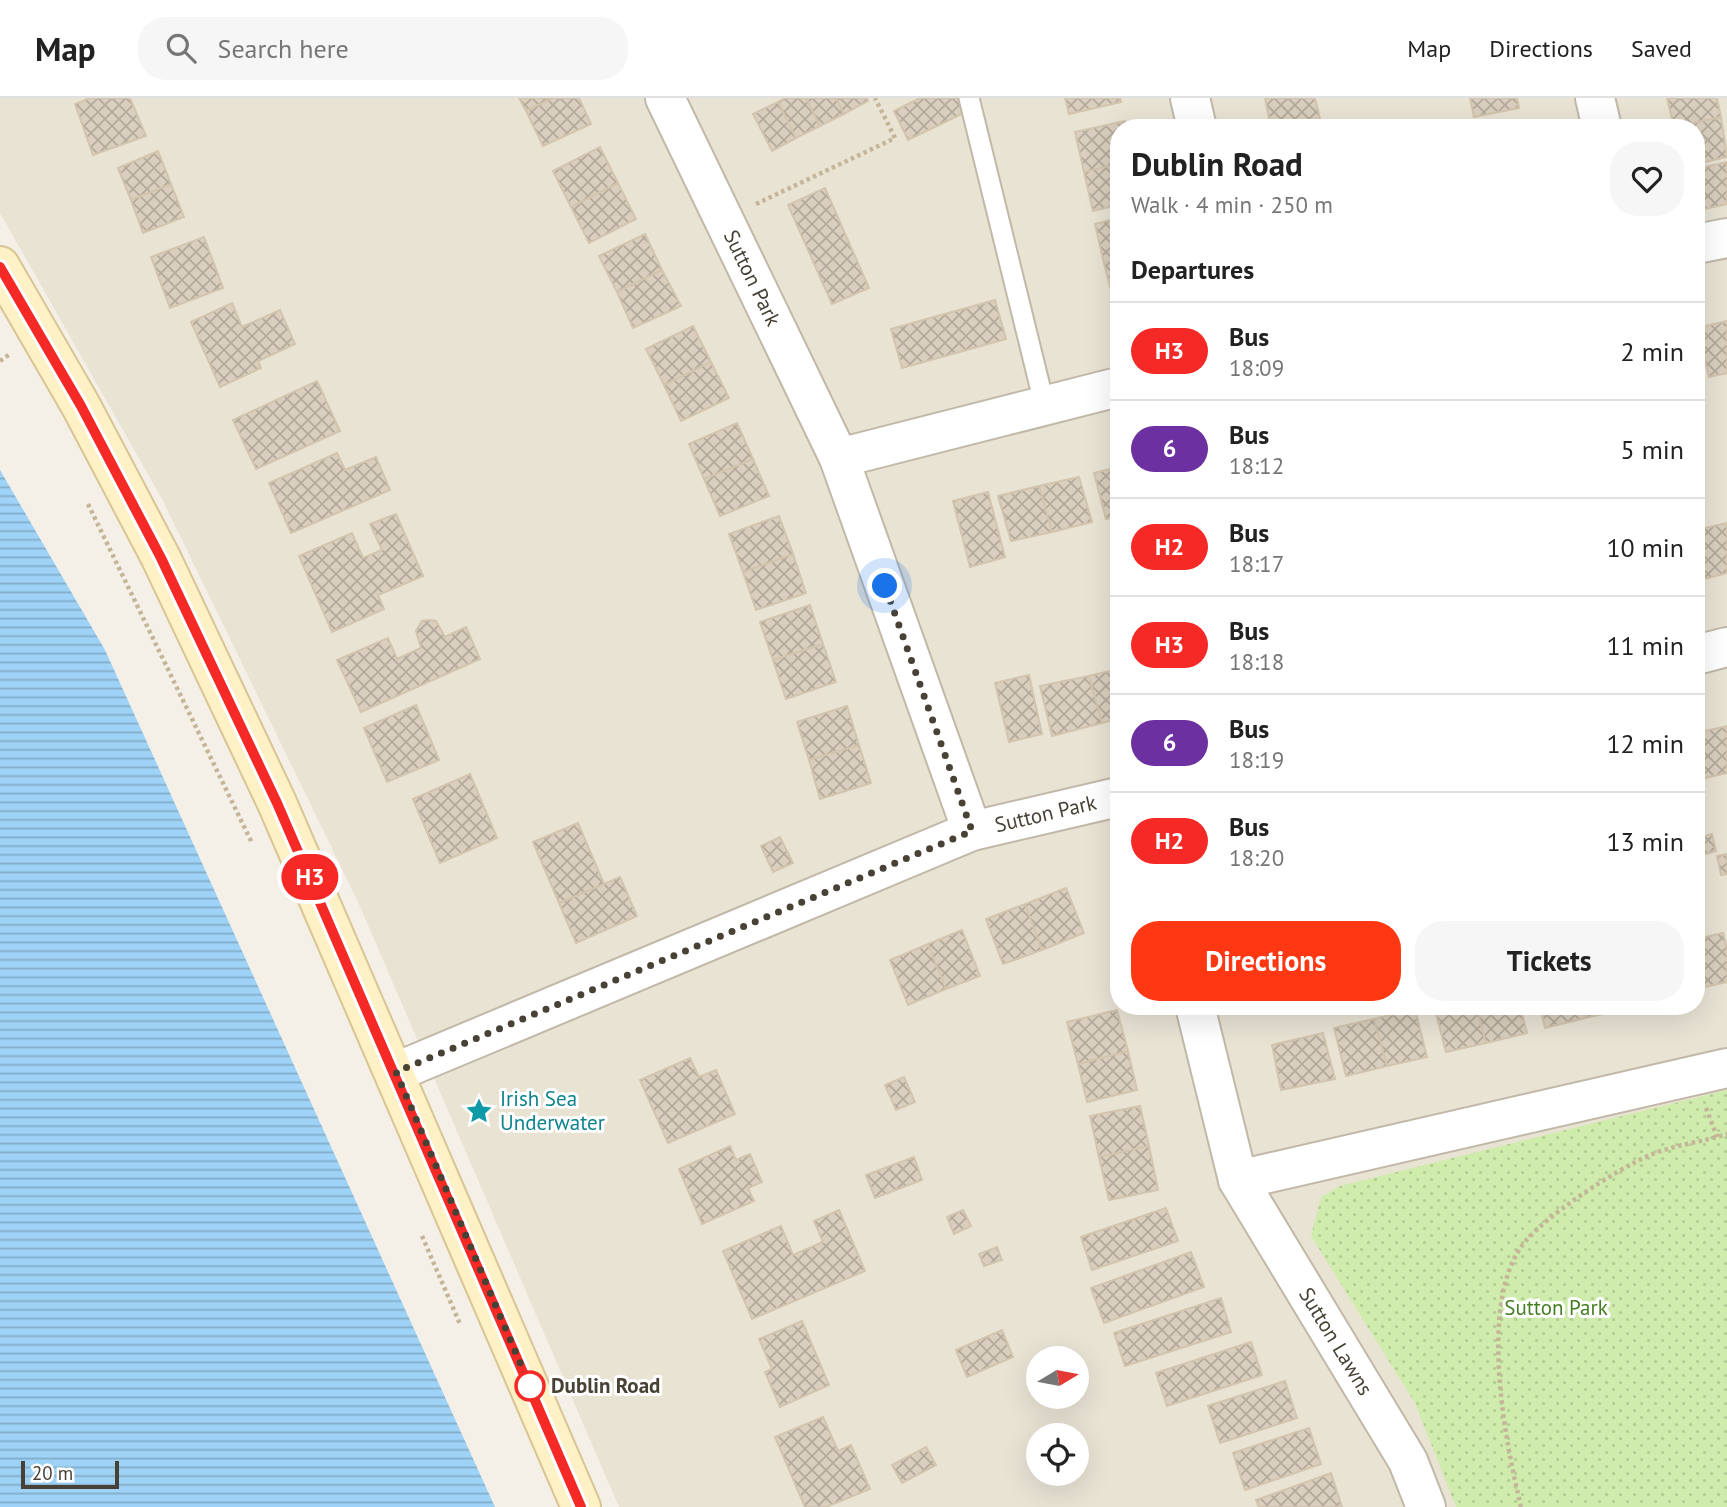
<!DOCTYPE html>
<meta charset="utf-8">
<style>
body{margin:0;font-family:"PT Sans",sans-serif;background:#f6f6f6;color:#222;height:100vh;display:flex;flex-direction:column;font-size:26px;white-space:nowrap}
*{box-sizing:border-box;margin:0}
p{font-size:23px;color:#767676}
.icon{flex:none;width:38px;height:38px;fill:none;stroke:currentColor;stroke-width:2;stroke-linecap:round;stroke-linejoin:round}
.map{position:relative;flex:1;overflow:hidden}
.side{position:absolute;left:1110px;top:21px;width:595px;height:896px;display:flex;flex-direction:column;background:#fff;border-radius:28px;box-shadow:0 7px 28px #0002}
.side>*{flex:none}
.badge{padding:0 14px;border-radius:23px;font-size:24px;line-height:46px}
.needle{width:46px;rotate:80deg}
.buttons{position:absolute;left:1026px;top:1248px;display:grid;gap:14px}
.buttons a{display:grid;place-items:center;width:63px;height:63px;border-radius:50%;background:#fff;box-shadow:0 7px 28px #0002;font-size:35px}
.scale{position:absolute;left:21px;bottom:18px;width:98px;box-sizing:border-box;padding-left:7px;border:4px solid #484135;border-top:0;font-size:19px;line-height:24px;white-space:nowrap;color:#484135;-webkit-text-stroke:5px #fff;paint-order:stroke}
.you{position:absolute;width:35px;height:35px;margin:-18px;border:5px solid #fff;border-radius:50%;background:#1a73e8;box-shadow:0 0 0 10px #1a73e833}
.map>.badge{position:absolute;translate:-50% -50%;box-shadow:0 0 0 4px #fff}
h2{padding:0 21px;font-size:26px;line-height:63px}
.round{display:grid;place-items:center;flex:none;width:74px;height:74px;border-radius:28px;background:#f6f6f6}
.overview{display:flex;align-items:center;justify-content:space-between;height:119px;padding:0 21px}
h1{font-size:33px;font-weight:700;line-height:52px}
.cta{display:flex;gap:14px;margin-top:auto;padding:14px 21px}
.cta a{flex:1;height:80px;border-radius:28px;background:#ff3713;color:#fff;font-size:28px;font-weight:700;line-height:80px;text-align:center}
.cta a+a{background:#f6f6f6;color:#222}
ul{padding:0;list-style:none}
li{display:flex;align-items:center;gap:21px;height:98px;padding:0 21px;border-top:2px solid #e0e0e0}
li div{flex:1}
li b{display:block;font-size:26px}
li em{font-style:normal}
li .badge{min-width:77px;font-weight:700;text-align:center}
header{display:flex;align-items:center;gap:42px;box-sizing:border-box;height:98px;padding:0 35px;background:#fff;border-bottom:2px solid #e0e0e0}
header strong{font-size:33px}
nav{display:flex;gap:38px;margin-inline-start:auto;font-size:24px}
.search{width:490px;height:63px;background:#f6f6f6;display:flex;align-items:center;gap:18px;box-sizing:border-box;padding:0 24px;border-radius:28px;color:#767676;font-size:26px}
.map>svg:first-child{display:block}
.residential{fill:#e9e3d4;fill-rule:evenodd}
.grass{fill:url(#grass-dots)}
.water{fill:url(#water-rules)}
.building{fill:url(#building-cross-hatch);stroke:#d3c4ae;stroke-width:2}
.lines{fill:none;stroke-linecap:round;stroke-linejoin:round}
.service-casing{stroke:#c1b8a8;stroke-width:23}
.minor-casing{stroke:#c1b8a8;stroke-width:42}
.secondary-casing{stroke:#d8c593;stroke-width:42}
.path{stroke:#c4b598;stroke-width:4.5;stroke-dasharray:3.5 3.5;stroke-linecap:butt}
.service{stroke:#fff;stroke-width:19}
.minor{stroke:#fff;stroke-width:38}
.secondary{stroke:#fff1c6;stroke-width:38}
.line-casing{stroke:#fff;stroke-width:16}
.line{stroke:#f52a26;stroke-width:10}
.walk{stroke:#484135;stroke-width:7;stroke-dasharray:0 12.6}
.stop-dot{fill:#fff;stroke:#f52a26;stroke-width:3.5}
.labels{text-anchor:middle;stroke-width:6;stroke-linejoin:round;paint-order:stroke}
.street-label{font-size:21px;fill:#484135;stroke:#fff}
.culture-label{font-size:21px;fill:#0d838f;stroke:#fff;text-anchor:start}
.park-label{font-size:21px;fill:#467f23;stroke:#fff}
.stop-label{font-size:21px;font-weight:bold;fill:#484135;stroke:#fff;text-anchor:start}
</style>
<header>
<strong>Map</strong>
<div class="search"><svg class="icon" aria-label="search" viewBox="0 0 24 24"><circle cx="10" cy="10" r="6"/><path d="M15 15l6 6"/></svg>Search here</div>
<nav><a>Map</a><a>Directions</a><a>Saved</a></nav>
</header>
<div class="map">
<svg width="1727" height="1409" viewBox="0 0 1727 1409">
<defs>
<pattern id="grass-dots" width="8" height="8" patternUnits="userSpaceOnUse" patternTransform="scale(1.75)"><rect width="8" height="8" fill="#cfecac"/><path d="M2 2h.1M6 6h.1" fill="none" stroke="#b3cc95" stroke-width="1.8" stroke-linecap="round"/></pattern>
<pattern id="water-rules" width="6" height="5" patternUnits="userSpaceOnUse" patternTransform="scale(1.75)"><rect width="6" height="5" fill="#9ed2f6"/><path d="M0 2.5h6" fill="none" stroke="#83acc8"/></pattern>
<pattern id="building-cross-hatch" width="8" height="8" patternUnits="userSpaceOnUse" patternTransform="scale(1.75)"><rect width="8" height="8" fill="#dacfbe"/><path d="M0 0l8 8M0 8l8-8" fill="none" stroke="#b3aa9b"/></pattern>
</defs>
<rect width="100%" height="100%" fill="#f5f0e7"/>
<path class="residential" d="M0,0h1727v1409h-1108l-261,-605 -196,-403 -162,-286zM1118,30h578v878h-578zM1038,1260h38v38h-38zM1038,1337h38v39h-38z"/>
<path class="grass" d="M1727,992v417h-271l-41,-104 -104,-167 10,-39 19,-11z"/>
<path class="water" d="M0,372l105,180 390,857h-495z"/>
<path class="building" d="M90,0h40l16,38 -53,19 -18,-51z
M519,0h34l-27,13z
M553,0h26l12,26 -48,22 -17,-35z
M785,0h21l14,28 -24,12 -18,-36z
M806,0h30l8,16 -24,12z
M836,0h31l1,3 -24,13z
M920,0h44l6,12 -62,30 -14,-29z
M1065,0h55l1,4 -52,12z
M1265,0h50l5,21 -49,9z
M1470,0h47l2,10 -45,9z
M1667,0h50l4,19 -47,10z
M778,4l18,36 -24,13 -19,-37z
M1721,19l6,40 -31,7v-36l-22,-1z
M1320,21l2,9h-51z
M1125,23l1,7h-8v36l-34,8 -9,-40z
M1523,23l1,7h-27z
M600,49l18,36 -47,24 -18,-36z
M158,53l13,33 -40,16 -13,-32z
M1727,64v42l-31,7v-42z
M1118,66v41l-25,6 -9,-39z
M618,85l18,36 -47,24 -18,-36z
M171,86l13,33 -41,16 -12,-33z
M825,90l44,100 -37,16 -44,-99z
M1118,120v41l-14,4 -9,-39z
M645,136l17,36 -45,22 -18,-36z
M204,139l19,51 -53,20 -19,-51z
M1118,161v42l-4,1 -10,-39z
M662,172l19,36 -48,22 -16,-36z
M995,202l11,39 -104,29 -11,-39z
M232,205l10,24 38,-17 15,34 -37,17 3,7 -41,19 -29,-65z
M1727,223v52l-18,4 -12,-49z
M693,228l18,36 -47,23 -18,-36z
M711,264l18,36 -48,23 -17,-36z
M317,283l23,50 -84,38 -23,-49z
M737,325l16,36 -49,20 -15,-35z
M337,355l8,17 31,-13 14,33 -99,43 -22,-50z
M753,361l16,37 -49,20 -16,-37z
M1118,369v49l-12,3 -12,-46z
M1079,379l13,45 -40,10 -13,-46z
M1039,388l13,46 -41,9 -13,-45z
M988,394l17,65 -35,10 -17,-66z
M396,416l27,62 -45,19 6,14 -52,23 -33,-76 53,-23 11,25 19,-8 -12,-26z
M779,418l14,38 -50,18 -14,-38z
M1727,425v50l-27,7 -4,-19v-31z
M793,456l13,39 -50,17 -13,-38z
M810,507l13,39 -50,16 -13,-38z
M429,522l7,1 9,16 21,-10 14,32 -119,53 -24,-52 51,-22 9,21 24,-11 -5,-17 6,-10z
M823,546l13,38 -50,17 -13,-39z
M1118,571v50l-16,4 -13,-47z
M1029,577l13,59 -33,8 -14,-59z
M1089,578l13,47 -50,13 -12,-50z
M416,607l23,55 -52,22 -23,-54z
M847,608l12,39 -50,15 -12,-38z
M1727,628v47l-26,6 -5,-21v-25z
M859,647l12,38 -51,16 -11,-39z
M470,676l27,64 -57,25 -27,-64z
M578,725l26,61 -45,19 -26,-61z
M1712,736l4,17 -14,4 -4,-17z
M780,739l13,26 -20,9 -12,-26z
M1727,756v20l-6,1 -4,-19z
M620,779l17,39 -61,27 -17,-40z
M1066,790l18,45 -42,17 -17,-46z
M1025,806l17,46 -39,14 -17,-45z
M962,832l18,46 -34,13 -18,-45z
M1723,835l4,15v34l-31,7v-50z
M928,846l18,45 -38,16 -18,-45z
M1434,908h42l10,37 -40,9z
M1476,908h44l7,27 -41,10z
M1540,908h42l3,12 -40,10z
M1582,908h43l1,3 -41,9z
M1415,911l12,48 -40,9 -13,-47z
M1117,912l11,41 -50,13 -11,-42z
M1374,921l13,47 -41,10 -12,-48z
M1323,935l12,46 -54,11 -9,-45z
M1128,953l9,39 -50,12 -9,-38z
M690,960l9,19 17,-7 19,44 -67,29 -28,-63z
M904,979l11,25 -19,8 -11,-25z
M1140,1008l9,40 -50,11 -9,-41z
M730,1048l6,14 14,-6 12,28 -14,6 6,13 -52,23 -23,-55z
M1149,1048l9,44 -49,10 -10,-43z
M914,1059l8,23 -47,18 -9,-23z
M1166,1110l12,33 -86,29 -11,-33z
M839,1112l26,61 -113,48 -29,-68 58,-25 12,29 30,-13 -9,-21z
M963,1112l8,16 -17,8 -7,-17z
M997,1149l5,13 -18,6 -5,-12z
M1191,1154l13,35 -100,36 -13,-35z
M1221,1200l10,34 -106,34 -11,-33z
M802,1223l27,64 -49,22 -15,-35 7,-3 -13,-30z
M1002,1232l11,27 -46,20 -11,-27z
M1251,1244l11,33 -95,31 -11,-33z
M1285,1283l12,37 -77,25 -12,-37z
M823,1319l15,34 13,-6 19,44 -44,18h-21l-30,-70z
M1309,1330l12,36 -76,26 -12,-37z
M926,1349l10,18 -34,18 -10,-18z
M1331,1375l11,34h-83l-3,-7z"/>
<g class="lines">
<g class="service-casing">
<path id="service" d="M969,0l76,309"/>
</g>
<g class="minor-casing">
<g id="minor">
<path id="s1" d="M665,0l174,360 133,373"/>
<path d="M1190,0l7,30"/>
<path d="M1595,0l7,30"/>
<path d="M1696,146l31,-6"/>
<path d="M839,360l279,-71"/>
<path d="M1696,557l31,-8"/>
<path id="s2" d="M1195,908l43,174 170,281 18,46"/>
<path id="s3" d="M396,974l576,-241 146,-34"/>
<path d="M1238,1082l489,-112"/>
</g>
</g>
<g class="secondary-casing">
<path id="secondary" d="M0,168l81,140 80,152 116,245 304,704"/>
</g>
<path class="path" d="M756,106l139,-66 -20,-40
M0,263l10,-7
M88,406l164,339
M1706,1010l11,29
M422,1138l38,88
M1521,1409c-16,-67 -42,-199 0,-260 20,-29 96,-78 129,-92 24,-10 52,-13 77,-21"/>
<use href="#service" class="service"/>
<use href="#minor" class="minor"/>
<use href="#secondary" class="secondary"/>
</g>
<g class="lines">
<g class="line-casing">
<path id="line" d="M0,169l81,139 80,152 116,245 304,704"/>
</g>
<use href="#line" class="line"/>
<path class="walk" d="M530,1288l-134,-314 576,-241 -87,-245"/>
</g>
<defs>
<g id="sight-bare" transform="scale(2.1)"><path d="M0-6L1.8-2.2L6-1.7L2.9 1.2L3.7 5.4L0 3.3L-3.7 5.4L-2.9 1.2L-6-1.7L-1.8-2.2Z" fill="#0f9aa8" stroke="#fff" stroke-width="2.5" paint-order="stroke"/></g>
</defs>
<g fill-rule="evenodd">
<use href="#sight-bare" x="479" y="1013"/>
</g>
<circle class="stop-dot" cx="530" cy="1288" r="14"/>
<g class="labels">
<g class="street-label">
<text dy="7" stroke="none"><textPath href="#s1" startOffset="200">Sutton Park</textPath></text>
<text dy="7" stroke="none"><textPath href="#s3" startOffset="700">Sutton Park</textPath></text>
<text dy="7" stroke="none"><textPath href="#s2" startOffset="368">Sutton Lawns</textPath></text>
</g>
<g class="culture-label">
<text x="500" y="1008">Irish Sea<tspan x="500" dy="24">Underwater</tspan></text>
</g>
<g class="park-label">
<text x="1556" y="1217">Sutton Park</text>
</g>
<g class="stop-label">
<text x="551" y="1295">Dublin Road</text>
</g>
</g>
</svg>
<div class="buttons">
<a><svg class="needle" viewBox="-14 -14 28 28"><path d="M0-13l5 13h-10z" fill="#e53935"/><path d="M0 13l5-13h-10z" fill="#767676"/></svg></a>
<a><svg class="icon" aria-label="locate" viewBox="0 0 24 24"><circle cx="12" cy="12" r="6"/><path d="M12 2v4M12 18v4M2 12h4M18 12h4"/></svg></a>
</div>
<div class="scale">20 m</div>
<div class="you" style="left:885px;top:488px"></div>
<b class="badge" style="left:310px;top:779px;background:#f52a26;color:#fff">H3</b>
<section class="side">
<div class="overview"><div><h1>Dublin Road</h1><p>Walk · 4 min · 250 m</p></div><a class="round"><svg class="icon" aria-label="heart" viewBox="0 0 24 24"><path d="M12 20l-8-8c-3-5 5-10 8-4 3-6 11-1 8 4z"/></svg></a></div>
<h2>Departures</h2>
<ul>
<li><span class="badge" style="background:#f52a26;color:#fff">H3</span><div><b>Bus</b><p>18:09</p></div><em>2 min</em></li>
<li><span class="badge" style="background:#6c30a1;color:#fff">6</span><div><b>Bus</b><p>18:12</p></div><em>5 min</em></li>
<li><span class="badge" style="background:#f52a26;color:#fff">H2</span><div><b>Bus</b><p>18:17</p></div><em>10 min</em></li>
<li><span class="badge" style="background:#f52a26;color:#fff">H3</span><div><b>Bus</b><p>18:18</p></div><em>11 min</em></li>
<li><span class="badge" style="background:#6c30a1;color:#fff">6</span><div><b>Bus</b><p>18:19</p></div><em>12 min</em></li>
<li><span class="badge" style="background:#f52a26;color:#fff">H2</span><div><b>Bus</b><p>18:20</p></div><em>13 min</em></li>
</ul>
<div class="cta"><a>Directions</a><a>Tickets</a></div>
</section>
</div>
